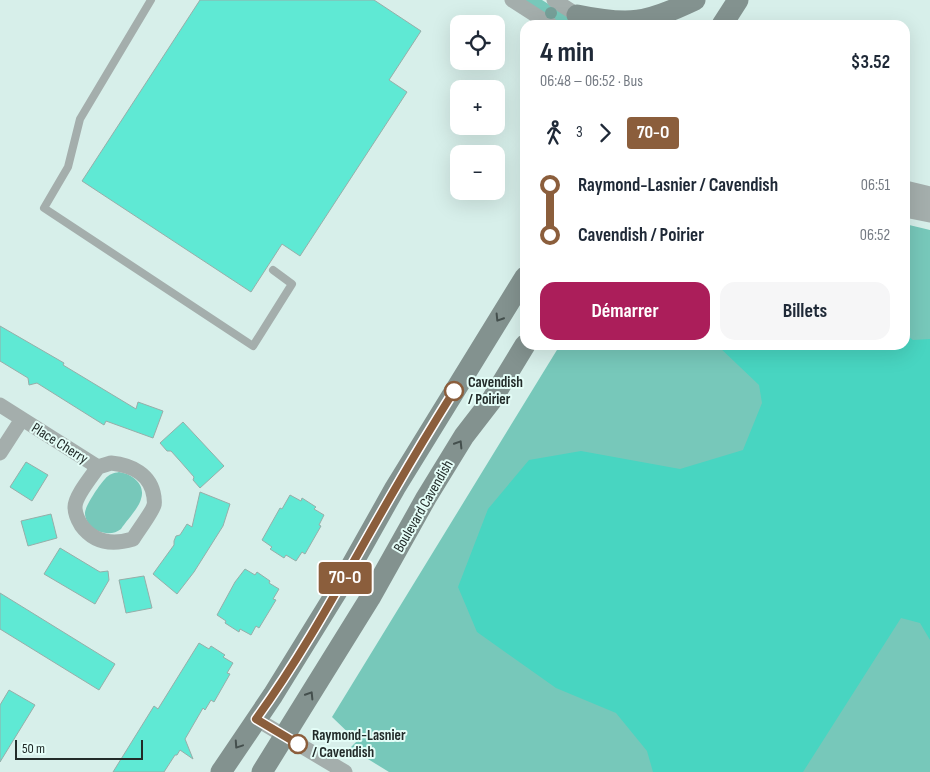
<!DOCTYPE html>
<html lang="fr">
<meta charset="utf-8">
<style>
body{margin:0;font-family:"Sofia Sans Condensed",sans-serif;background:#f6f6f7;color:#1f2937;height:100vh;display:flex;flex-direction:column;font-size:19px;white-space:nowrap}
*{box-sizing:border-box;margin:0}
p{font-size:16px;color:#747a83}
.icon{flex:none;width:28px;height:28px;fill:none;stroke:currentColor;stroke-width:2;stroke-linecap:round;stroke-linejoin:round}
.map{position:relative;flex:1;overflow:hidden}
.sheet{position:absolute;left:520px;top:20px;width:390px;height:330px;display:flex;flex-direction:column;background:#fff;border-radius:15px;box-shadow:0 5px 20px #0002}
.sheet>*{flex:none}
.badge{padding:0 10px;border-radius:4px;font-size:18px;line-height:32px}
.buttons{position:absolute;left:450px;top:15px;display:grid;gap:10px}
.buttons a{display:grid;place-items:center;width:55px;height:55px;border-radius:10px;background:#fff;box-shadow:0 5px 20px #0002;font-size:25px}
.scale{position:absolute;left:15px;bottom:12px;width:128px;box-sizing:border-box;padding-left:5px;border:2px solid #222b29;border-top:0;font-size:14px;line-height:18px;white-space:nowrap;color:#222b29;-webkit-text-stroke:4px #e4fdf7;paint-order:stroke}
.map>.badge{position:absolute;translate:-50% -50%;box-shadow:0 0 0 2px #fff}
.legs{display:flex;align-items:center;gap:8px;height:55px;padding:0 20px;font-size:16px}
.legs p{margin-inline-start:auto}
.overview{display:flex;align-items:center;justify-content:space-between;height:85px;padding:0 20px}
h1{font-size:28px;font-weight:700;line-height:38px}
.cta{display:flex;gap:10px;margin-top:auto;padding:10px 20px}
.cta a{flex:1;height:58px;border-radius:15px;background:#ab1e5a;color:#fff;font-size:20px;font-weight:700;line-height:58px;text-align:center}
.cta a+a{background:#f6f6f7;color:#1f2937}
ul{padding:0 20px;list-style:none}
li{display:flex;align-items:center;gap:18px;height:50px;font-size:19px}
li i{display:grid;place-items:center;width:8px;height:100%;margin:0 6px;background:currentColor}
li i::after{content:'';width:12px;height:12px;margin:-6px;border:4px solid;border-radius:50%;background:#fff}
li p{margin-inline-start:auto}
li:first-child i{background:linear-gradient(#0000 50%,currentColor 0)}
li:last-child i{background:linear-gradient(currentColor 50%,#0000 0)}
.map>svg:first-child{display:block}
.green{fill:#77c8ba}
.forest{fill:#48d5c1}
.building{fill:#5fe9d4;stroke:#97aea9}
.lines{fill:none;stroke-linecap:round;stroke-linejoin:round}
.service{stroke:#a4aeac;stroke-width:8}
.minor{stroke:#a4aeac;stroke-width:15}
.tertiary{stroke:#a4aeac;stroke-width:19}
.secondary{stroke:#83928f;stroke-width:21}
.tree{fill:#76a099}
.oneway{stroke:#444f4d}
.line-1-casing{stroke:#fff;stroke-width:11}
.line-1{stroke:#8b5e3c;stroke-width:8}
.stop-1-dot{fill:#fff;stroke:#8b5e3c;stroke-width:2.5}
.labels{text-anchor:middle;stroke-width:4;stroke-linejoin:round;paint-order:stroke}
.stop-label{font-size:15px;font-weight:bold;fill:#222b29;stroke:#e4fdf7;text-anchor:start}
.street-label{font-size:15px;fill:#222b29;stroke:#e4fdf7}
</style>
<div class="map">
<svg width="930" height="772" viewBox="0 0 930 772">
<rect width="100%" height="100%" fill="#d7efea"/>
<path class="green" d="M520,0h22l40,25h-22z
M905,224l25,6v542h-541l-39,-24 7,-7 -25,-24 228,-372h345z
M119,472c13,2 27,12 22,27 -2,9 -15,22 -20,30 -12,10 -36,1 -36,-16 0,-7 15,-29 20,-34 4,-5 9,-6 14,-7z"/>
<path class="forest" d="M905,334l8,6 17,-1v301l-10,-17 -19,-5 -98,154h-150l-6,-21 -31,-38 -60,-25 -79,-56 -19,-45 30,-78 41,-49 52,-9 99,18 63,-19 19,-47 -3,-18 -42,-40h188z"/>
<path class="building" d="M200,0h174l47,31 -32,49 18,12 -107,164 -18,-12 -31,48 -169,-111z
M0,326l64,37 -1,2 73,44 2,-7 25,9 -10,27 -47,-17 -2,4 -67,-42 -8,2 -1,-7 -28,-17z
M183,422l41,44 -24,22 -7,-8 1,-3 -14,-16 -9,-10h-4l-7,-8z
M26,462l22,13 -16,26 -22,-14z
M200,492l30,12 -7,22 -29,46 -17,22 -24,-20 21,-29v-4l2,-5 4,-1 7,-11 5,3z
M290,495l11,6 1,-3 14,9 -2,2 10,6 -5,10 2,1 -16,28 -3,-2 -6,9 -10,-6 -2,3 -14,-9 2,-2 -10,-7 18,-32 2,1z
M51,514l6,24 -29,8 -7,-25z
M60,548l40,24 8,-1 1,9 -14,24 -51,-30z
M245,569l10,6 2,-3 13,9 -1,2 10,6 -6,10 3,1 -17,28 -3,-2 -5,9 -11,-6 -1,3 -14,-9 1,-2 -9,-6 18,-33z
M144,576l8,32 -26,5 -7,-33z
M0,593l115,71 -16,26 -99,-61z
M199,643l10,6 2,-3 14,9 -2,2 10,6 -6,10 3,1 -16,28 -3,-2 -6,10 -2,-2 -18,31 8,20 -13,-9 -3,5h-2l-11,17h-51l41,-66 4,3z
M9,690l26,15 -35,57v-57z"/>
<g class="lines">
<path class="service" d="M151,0l-71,119 -12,48 -24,41 209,138 39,-62 -19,-14"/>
<path class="minor" d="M512,0l39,25
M554,0l31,20
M0,405l98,62
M0,453l22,-34
M111,463c20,2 40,11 43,34 0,3 1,6 0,8 -1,6 -17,27 -21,34 -20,6 -39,4 -52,-14 -3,-5 -6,-12 -6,-18 0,-11 17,-31 23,-40z
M256,719l89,53"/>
<path class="tertiary" d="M905,190l25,6
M905,208l25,5"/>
<path class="secondary" d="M577,15c53,11 69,8 118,-15
M722,25l16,-25
M221,772l52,-77 63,-102 59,-105 130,-211
M262,772l108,-174 56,-100 38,-62 27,-35 34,-56"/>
</g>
<circle class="tree" cx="551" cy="13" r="6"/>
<defs><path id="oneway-chevron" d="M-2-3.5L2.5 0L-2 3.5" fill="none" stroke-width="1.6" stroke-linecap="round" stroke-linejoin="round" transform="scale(1.25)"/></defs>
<g class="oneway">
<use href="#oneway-chevron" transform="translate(499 318) rotate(122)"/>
<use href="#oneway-chevron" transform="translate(459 444) rotate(-58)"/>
<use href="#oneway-chevron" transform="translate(310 695) rotate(-58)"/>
<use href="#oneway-chevron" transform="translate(238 745) rotate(124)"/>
</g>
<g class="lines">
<g class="line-1-casing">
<path id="line-1" d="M298,744l-42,-25c53,-73 94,-153 139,-230 19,-33 39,-66 59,-98"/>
</g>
<use href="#line-1" class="line-1"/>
</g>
<g class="stop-1-dot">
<circle cx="454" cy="391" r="9"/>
<circle cx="298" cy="744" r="9"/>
</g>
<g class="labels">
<g class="stop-label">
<text x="468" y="387">Cavendish<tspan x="468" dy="17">/ Poirier</tspan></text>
<text x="312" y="740">Raymond-Lasnier<tspan x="312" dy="17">/ Cavendish</tspan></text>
</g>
<g class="street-label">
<text transform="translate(60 443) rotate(32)" y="5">Place Cherry</text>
<text transform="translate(423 506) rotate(-60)" y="5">Boulevard Cavendish</text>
</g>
</g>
</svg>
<div class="buttons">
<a><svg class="icon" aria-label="locate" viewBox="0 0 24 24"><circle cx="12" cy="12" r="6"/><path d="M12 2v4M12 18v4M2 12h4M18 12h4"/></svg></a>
<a>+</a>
<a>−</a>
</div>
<div class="scale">50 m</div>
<b class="badge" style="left:345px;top:578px;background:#8b5e3c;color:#fff">70-O</b>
<section class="sheet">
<div class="overview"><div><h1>4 min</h1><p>06:48 – 06:52 · Bus</p></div><b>$3.52</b></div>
<div class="legs"><svg class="icon" aria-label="walk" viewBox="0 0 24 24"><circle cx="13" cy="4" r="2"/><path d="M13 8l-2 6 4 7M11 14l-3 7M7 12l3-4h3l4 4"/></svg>3<svg class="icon" aria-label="forward" viewBox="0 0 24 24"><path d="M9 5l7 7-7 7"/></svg><b class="badge" style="background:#8b5e3c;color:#fff">70-O</b></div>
<ul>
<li><i style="color:#8b5e3c"></i><b>Raymond-Lasnier / Cavendish</b><p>06:51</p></li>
<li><i style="color:#8b5e3c"></i><b>Cavendish / Poirier</b><p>06:52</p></li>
</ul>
<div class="cta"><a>Démarrer</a><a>Billets</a></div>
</section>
</div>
